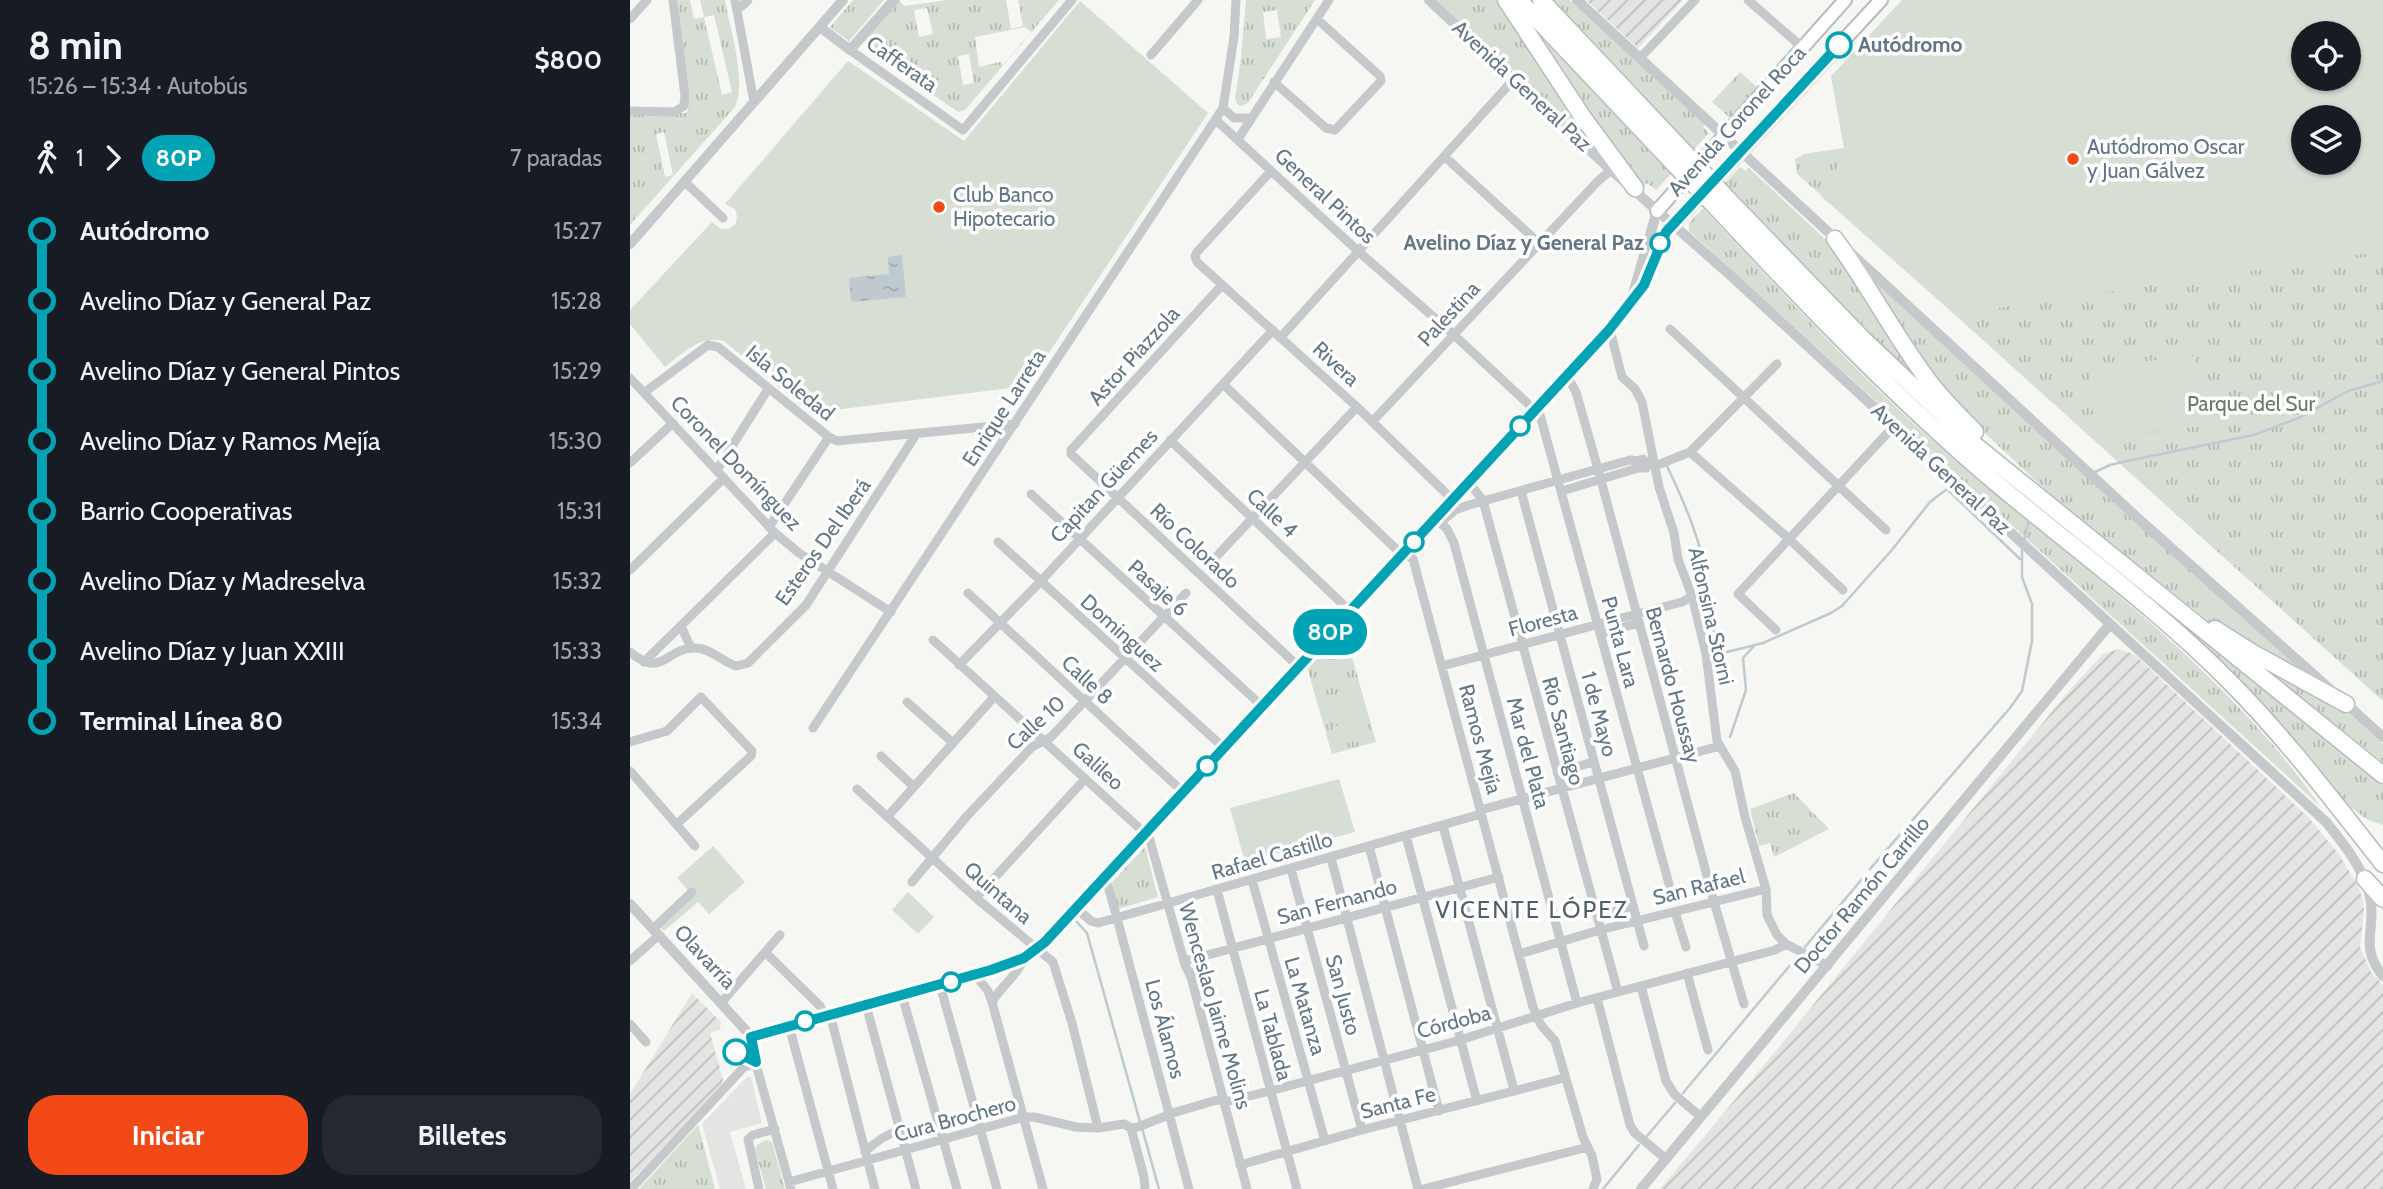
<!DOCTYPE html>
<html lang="es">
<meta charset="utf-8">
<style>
body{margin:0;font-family:Cabin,sans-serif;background:#242831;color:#f1f3f6;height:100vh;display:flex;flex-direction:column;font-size:26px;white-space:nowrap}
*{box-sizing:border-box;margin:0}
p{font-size:23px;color:#9ea1a6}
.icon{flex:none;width:38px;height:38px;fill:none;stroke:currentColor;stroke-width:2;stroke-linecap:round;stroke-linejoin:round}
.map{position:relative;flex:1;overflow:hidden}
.side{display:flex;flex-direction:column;background:#171b24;width:630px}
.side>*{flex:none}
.badge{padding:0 14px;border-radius:23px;font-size:24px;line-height:46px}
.buttons{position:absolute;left:1661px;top:21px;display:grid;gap:14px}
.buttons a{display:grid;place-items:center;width:70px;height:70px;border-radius:50%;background:#171b24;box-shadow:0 2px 5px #0004;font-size:35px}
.map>.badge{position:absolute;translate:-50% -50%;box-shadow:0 0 0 4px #fff}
.legs{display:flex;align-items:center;gap:10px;height:77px;padding:0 28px;font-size:23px}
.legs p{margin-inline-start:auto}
.summary{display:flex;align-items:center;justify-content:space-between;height:119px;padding:0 28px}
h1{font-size:38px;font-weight:700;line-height:52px}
.action{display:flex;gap:14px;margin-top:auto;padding:14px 28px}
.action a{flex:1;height:80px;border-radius:28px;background:#f24916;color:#fff;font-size:28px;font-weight:700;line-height:80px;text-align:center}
.action a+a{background:#242831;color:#f1f3f6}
ul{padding:0 28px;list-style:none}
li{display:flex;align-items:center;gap:24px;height:70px;font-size:26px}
li i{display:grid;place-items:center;width:10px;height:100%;margin:0 9px;background:currentColor}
li i::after{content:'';width:18px;height:18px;margin:-9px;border:5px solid;border-radius:50%;background:#171b24}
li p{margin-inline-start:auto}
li:first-child i{background:linear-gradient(#0000 50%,currentColor 0)}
li:last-child i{background:linear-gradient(currentColor 50%,#0000 0)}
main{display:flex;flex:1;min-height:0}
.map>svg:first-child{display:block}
.built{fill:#e4e5e3}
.industrial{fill:url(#industrial-furrows)}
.grass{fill:url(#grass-tufts);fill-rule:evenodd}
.garden{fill:#d7ded3;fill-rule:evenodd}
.water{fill:url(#water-ripples)}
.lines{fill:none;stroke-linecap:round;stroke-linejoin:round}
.stream{stroke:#becacf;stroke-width:2.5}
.secondary-casing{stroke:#b5bbbf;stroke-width:16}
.motorway-casing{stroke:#b7bbbe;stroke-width:19}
.minor{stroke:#c5c9cc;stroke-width:9}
.tertiary{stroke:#c5c9cc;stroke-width:10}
.secondary{stroke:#fff;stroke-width:12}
.motorway{stroke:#fff;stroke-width:16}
.motorway-bridge-casing{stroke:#b7bbbe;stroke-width:19;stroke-linecap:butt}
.motorway-bridge{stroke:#fff;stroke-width:16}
.line-1-casing{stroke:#fff;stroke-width:16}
.line-1{stroke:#00a3b4;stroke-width:10}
.stop-1-dot{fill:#fff;stroke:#00a3b4;stroke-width:3.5}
.poi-dot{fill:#f24916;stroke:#fff;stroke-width:2.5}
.labels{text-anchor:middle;stroke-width:7;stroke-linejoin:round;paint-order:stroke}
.stop-label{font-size:21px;font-weight:bold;fill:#627686;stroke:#fff;text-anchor:start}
.street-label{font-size:21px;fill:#627686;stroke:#fff}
.poi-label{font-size:21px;fill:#627686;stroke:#fff;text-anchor:start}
.park-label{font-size:21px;fill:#677c62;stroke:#fff}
.quarter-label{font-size:24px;letter-spacing:2px;fill:#515f6a;stroke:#fff}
</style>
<main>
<section class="side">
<div class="summary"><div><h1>8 min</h1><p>15:26 – 15:34 · Autobús</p></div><b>$800</b></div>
<div class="legs"><svg class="icon" aria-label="walk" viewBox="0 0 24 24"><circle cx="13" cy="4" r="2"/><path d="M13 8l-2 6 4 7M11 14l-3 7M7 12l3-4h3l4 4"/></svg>1<svg class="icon" aria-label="forward" viewBox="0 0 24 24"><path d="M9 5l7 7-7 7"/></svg><b class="badge" style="background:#00a3b4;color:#fff">80P</b><p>7 paradas</p></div>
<ul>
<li><i style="color:#00a3b4"></i><b>Autódromo</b><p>15:27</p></li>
<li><i style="color:#00a3b4"></i><span>Avelino Díaz y General Paz</span><p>15:28</p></li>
<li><i style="color:#00a3b4"></i><span>Avelino Díaz y General Pintos</span><p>15:29</p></li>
<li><i style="color:#00a3b4"></i><span>Avelino Díaz y Ramos Mejía</span><p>15:30</p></li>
<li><i style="color:#00a3b4"></i><span>Barrio Cooperativas</span><p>15:31</p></li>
<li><i style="color:#00a3b4"></i><span>Avelino Díaz y Madreselva</span><p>15:32</p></li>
<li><i style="color:#00a3b4"></i><span>Avelino Díaz y Juan XXIII</span><p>15:33</p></li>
<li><i style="color:#00a3b4"></i><b>Terminal Línea 80</b><p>15:34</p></li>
</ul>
<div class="action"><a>Iniciar</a><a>Billetes</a></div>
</section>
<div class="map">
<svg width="1753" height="1189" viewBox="0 0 1753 1189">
<defs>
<pattern id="industrial-furrows" width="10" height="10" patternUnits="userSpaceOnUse" patternTransform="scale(1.75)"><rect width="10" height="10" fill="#e4e5e3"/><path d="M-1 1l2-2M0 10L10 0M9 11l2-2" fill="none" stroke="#bcbebe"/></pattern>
<pattern id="grass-tufts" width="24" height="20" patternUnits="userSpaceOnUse" patternTransform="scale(1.75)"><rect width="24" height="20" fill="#d7ded3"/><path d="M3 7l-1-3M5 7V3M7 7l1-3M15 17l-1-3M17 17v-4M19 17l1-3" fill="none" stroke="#b2b9b1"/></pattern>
<pattern id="water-ripples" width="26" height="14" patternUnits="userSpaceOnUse" patternTransform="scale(1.75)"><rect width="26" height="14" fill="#becacf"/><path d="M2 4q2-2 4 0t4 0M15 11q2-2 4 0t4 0" fill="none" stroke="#9ea9ae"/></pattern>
</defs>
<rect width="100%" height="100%" fill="#f6f6f2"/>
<path class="built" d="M117,1077h4l11,46 -32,9 16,57h-26l-18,-65z"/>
<path class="industrial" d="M956,0h97l-45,48z
M1489,649l15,5 174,163 30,36 19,31 6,16 1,11 -4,36 11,25 12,13v204h-723l114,-136 293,-360 36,-39z
M62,993l29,29 -1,7 -10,4 13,46 -1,7 -92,96v-88z"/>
<path class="grass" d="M48,0h12l4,19 10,-2 -4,-17h25c5,29 22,81 10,107l-105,118v-112h56l2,-3zM84,15l18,77 -10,3 -18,-78zM34,132l9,43 -8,2 -9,-43z
M223,0h31l-35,41 -19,-14z
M269,0l5,6 44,-6h58l5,29 12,-3 -5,-26h41l-94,110 -7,2 -92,-64 -2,-9zM297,8l6,26 -14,3 -5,-27zM395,27l6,5 -28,33 -3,-3 -21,5 -4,-30zM339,54l5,29 -11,2 -5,-29z
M616,0h69l-67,103 -7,3 -4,-2 -2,-6 6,-40zM647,10l4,27 -15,2 -3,-27z
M806,0h64l101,151z
M924,0h16l135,124 -2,3 6,6 -15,16z
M903,28l138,146 -15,16 -9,-7 -4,3 -18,-18z
M1110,72l19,17 -28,30 -19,-17z
M1214,148l2,7 2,64 -51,-45 -2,-15 9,-5z
M1110,167l6,4 3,-3 89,83 92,141 -105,-104 -100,-105z
M1073,208c79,84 158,171 246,247 129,111 272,209 371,351l-631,-575v-8z
M1753,251v450l-429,-387z
M1230,265l448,411 -87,-45 -167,-133 -79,-74 -43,-49z
M1512,591l241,194v40l-15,-5 -25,-18 -109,-127z
M713,625l33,117 -44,12 -25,-87z
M1627,662l89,49 37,33v18z
M1164,793l35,36 -55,28 -4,-14 -11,3 -9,-37z
M515,847l13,50 -40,12 -6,-27z
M68,1124l17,65h-76l59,-64z
M136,1140l6,2 13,47h-19l-11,-39 2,-5z"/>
<path class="garden" d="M1272,0h481v251l-429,63 -133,-118 24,-42 -14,-78zM1673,33h45v46h-45zM1673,117h45v46h-45z
M450,1l128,112 -181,273 -217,27 -86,-72c-24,-6 -41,12 -59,26l-35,-43v-14l82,-88 9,7h8l7,-5 1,-8 -2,-7 -10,-5 123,-143 116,80z
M1564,356l8,70 -106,12 -8,-70z
M728,692l13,44 -33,10 -5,-19 10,-3 -7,-25z
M709,779l16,53 -110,30 -15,-54z
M83,846l32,36 -36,32 -11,-12 -34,29 -5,-6 34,-29 -16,-18z
M278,892l26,25 -16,17 -26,-24z"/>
<path class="water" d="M272,255l4,42 -55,5 -2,-24 40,-4 -1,-17z"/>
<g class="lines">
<path class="stream" d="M1037,466c17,36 34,74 40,114 3,22 6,44 9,66l11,6 36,-9 68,-30 11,-7 49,-55 39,-49 17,-13 73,70
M1465,472l15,-7 17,-4 127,-26 47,-18 47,-26 35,-10
M1394,540l4,-17
M1100,737l16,-47 -3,-32 10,-11
M1240,869l140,-161 12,-17 10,-50v-37l-10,-27v-27
M447,922l10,11 53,189
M1175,947l57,-68
M1053,1093l114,-136
M512,1128l17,61
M1017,1136l28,-33
M973,1189l36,-44"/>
<g class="secondary-casing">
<path id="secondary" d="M1027,211l188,-211
M1042,226l209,-226"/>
</g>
<g class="motorway-casing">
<path id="motorway" d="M876,0l76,116 53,72
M889,0l156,165
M911,0l145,154
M1092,193l141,146 112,106 408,330
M1082,203c84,90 169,180 263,262 84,73 176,137 254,216 56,56 105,121 154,183
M1205,239c33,45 59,96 93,141 14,19 31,35 47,52
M1585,629l38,24 93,51
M1735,879l18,20"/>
</g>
<path class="minor" d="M105,0l19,102
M1118,0l54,47
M106,7l6,-1 6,-6
M0,19l17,-19
M220,50l113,80 109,-130
M521,55l47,-55
M1010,58l55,-58
M644,82l52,46 9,2 46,-49 -1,-5 -63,-57
M593,108l11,10h16
M0,111l44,1 10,-6 1,-10 -12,-96
M586,120l142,131 95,83 87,81 129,469
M608,139l91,-139
M815,157l95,87
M641,171l-74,81 -2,4 2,6 160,145 96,93
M56,183l37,35
M592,285l-151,165v4l228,213
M1040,329l216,201
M980,330l12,47 13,12 7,13 17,85 15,46 4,26 14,37 14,58 11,87 18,30 10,46 21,72 1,26 10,20 9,9 42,22
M651,337l233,-258
M937,376l9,16 22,77 116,433 30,102
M0,378l145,155 24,20 92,59
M593,384l173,165 17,10 120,448 8,18 14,16 28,96 9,19 5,23 -4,10
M15,392l63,-47 10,2 111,90 8,4 178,-17
M742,422l226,-241 13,-11
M540,440l180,171
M1060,452l98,86 55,52
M0,463l43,-40
M1025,466l35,-14 87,-88
M87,470l51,-81
M839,482l14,19 135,491
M891,491l123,455
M932,491l76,-23
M401,494l231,212
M806,518l11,11 7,14 123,460
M811,522l14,-12 14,-5 161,-45 7,1 6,-2 4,4 -1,5h-8l-1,-7
M139,527l60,-90
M368,542l226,206
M583,560l144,-153
M0,570l94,-92
M338,593l215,199
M51,626l10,22
M1146,630l-38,-36 156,-168
M970,634l38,-11
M303,640l216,197 36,128 6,12 56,212
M0,652c34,28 35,-5 66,-4 14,0 27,14 40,18l12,-3 58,-58 111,-172
M14,662l131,-129
M329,665l81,-83 233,-252
M812,666l240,-64 10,-6
M277,702l45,40
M183,728l410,-620 11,-71 2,-37
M0,742l37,-11 34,-34 51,54 -1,5 -74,68
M251,756l32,30
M0,771l65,75
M927,773l36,-11
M227,789l119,109 77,64 19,61 26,105
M850,810l240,-64
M258,816l106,-119
M813,826l71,264
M776,836l71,265
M739,846l70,265
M701,858l87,331
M661,869l71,261
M474,879l4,7 9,32 72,271
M622,880l73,261
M282,882l55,-66 65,-69 19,-10 135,-144
M587,890l80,299
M346,898l109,-119
M446,908l15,13 7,2 383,-109
M1045,912l11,35
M967,916l36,-10
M23,929l39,-37
M136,953l54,53 5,10
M889,954l81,-24 166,-41
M394,958c-5,16 -23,28 -32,44l51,187
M0,961l29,-26
M555,961l314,-84
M1057,973l21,77
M345,975l13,16 4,11
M561,977l7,-9 -2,-10
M310,985l57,204
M1011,986l25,95 9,14 26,22
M272,995l55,194
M967,998l33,127 5,8 31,26
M91,1003l59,-68
M236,1005l50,184
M200,1014l45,175
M0,1024l16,18
M159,1026l44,163
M121,1036l2,18 38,135
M501,1128l13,49 1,12
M235,1152c25,-24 43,-27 76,-21
M610,1165l122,-35 202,-52
M159,1182l235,-65h10l42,10 22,1 26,-4 7,4 7,-1 38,-15 41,-12 12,1 41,-10 190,-51 117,-37 198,-53 11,-6
M1,1189l113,-122 12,-4
M129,1189l-11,-50 5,-4 22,-6
M793,1189l165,-42"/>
<path class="tertiary" d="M799,0l182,170 119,105 596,547c18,22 38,47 44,75 7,33 -12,48 13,79
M947,0l564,521 190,169
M190,27l30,23 44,-50
M0,244l213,-244
M1002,297l25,-86
M1713,701l40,36
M0,904l121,132 224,-61 33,-10 23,-11 73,-75 506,-549c13,-15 27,-31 36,-49 9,-19 11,-40 26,-55
M1011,1189l469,-565"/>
<use href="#secondary" class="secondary"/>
<use href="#motorway" class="motorway"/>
<g class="motorway-bridge-casing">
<path id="motorway-bridge" d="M1056,154l36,39
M1045,165l37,38"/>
</g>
<use href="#motorway-bridge" class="motorway-bridge"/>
</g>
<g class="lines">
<g class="line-1-casing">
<path id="line-1" d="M106,1052l20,10 -5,-25 240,-67 33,-12 21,-16 564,-612 35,-45 22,-53 173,-187"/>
</g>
<use href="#line-1" class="line-1"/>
</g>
<g class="stop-1-dot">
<circle cx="1209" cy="45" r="12"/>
<circle cx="1030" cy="243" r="9"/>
<circle cx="890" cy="426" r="9"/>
<circle cx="784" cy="542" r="9"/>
<circle cx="577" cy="766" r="9"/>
<circle cx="321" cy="982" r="9"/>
<circle cx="175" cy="1021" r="9"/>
<circle cx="106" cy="1052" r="12"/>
</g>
<g class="poi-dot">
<circle cx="1443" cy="159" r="7"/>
<circle cx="309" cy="207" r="7"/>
</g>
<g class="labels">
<g class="stop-label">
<text x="1228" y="52">Autódromo</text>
<text x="1014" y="250" text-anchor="end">Avelino Díaz y General Paz</text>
</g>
<g class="street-label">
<text transform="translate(272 64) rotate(35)" y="7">Cafferata</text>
<text transform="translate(892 86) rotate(43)" y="7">Avenida General Paz</text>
<text transform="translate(1107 121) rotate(-48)" y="7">Avenida Coronel Roca</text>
<text transform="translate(695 196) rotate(43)" y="7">General Pintos</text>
<text transform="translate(819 314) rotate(-47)" y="7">Palestina</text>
<text transform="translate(504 356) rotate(-48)" y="7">Astor Piazzola</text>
<text transform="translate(706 364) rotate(43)" y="7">Rivera</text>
<text transform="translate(160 383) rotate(39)" y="7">Isla Soledad</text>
<text transform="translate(374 408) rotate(-57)" y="7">Enrique Larreta</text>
<text transform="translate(106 463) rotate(46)" y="7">Coronel Domínguez</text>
<text transform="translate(1311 469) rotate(43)" y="7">Avenida General Paz</text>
<text transform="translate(474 486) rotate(-47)" y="7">Capitan Güemes</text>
<text transform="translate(642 513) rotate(43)" y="7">Calle 4</text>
<text transform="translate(193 542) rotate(-55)" y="7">Esteros Del Iberá</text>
<text transform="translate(565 546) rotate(43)" y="7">Río Colorado</text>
<text transform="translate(528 588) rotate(42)" y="7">Pasaje 6</text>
<text transform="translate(1081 616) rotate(77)" y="7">Alfonsina Storni</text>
<text transform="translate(913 621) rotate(-15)" y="7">Floresta</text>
<text transform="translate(492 633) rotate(42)" y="7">Dominguez</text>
<text transform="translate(990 642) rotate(75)" y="7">Punta Lara</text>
<text transform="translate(457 680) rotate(43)" y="7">Calle 8</text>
<text transform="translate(1043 685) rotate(75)" y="7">Bernardo Houssay</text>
<text transform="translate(969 714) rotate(75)" y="7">1 de Mayo</text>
<text transform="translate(406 723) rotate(-42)" y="7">Calle 10</text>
<text transform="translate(933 731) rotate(75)" y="7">Río Santiago</text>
<text transform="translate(850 739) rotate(75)" y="7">Ramos Mejía</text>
<text transform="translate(898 753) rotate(75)" y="7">Mar del Plata</text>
<text transform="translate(468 766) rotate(42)" y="7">Galileo</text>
<text transform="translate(642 856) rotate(-16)" y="7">Rafael Castillo</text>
<text transform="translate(1069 887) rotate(-14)" y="7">San Rafael</text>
<text transform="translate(368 893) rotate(41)" y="7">Quintana</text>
<text transform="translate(1232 895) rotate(-50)" y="7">Doctor Ramón Carrillo</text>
<text transform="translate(707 902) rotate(-15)" y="7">San Fernando</text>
<text transform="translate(75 957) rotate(47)" y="7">Olavarría</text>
<text transform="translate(713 995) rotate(75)" y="7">San Justo</text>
<text transform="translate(585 1006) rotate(74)" y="7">Wenceslao Jaime Molins</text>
<text transform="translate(675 1006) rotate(74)" y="7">La Matanza</text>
<text transform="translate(824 1022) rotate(-15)" y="7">Córdoba</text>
<text transform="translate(535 1029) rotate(75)" y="7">Los Álamos</text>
<text transform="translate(643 1035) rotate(75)" y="7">La Tablada</text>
<text transform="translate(768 1103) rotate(-14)" y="7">Santa Fe</text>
<text transform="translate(325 1119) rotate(-15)" y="7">Cura Brochero</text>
</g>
<g class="poi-label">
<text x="1457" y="154">Autódromo Oscar<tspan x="1457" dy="24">y Juan Gálvez</tspan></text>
<text x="323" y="202">Club Banco<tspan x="323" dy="24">Hipotecario</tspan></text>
</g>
<g class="park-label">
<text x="1621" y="411">Parque del Sur</text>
</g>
<g class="quarter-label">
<text x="902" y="918">VICENTE LÓPEZ</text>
</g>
</g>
</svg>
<div class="buttons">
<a><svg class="icon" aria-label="locate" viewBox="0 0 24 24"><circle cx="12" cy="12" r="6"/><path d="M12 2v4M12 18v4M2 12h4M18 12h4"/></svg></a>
<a><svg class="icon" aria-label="layers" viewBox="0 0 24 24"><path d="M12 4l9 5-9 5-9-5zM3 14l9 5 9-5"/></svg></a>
</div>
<b class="badge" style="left:700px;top:632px;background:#00a3b4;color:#fff">80P</b>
</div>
</main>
